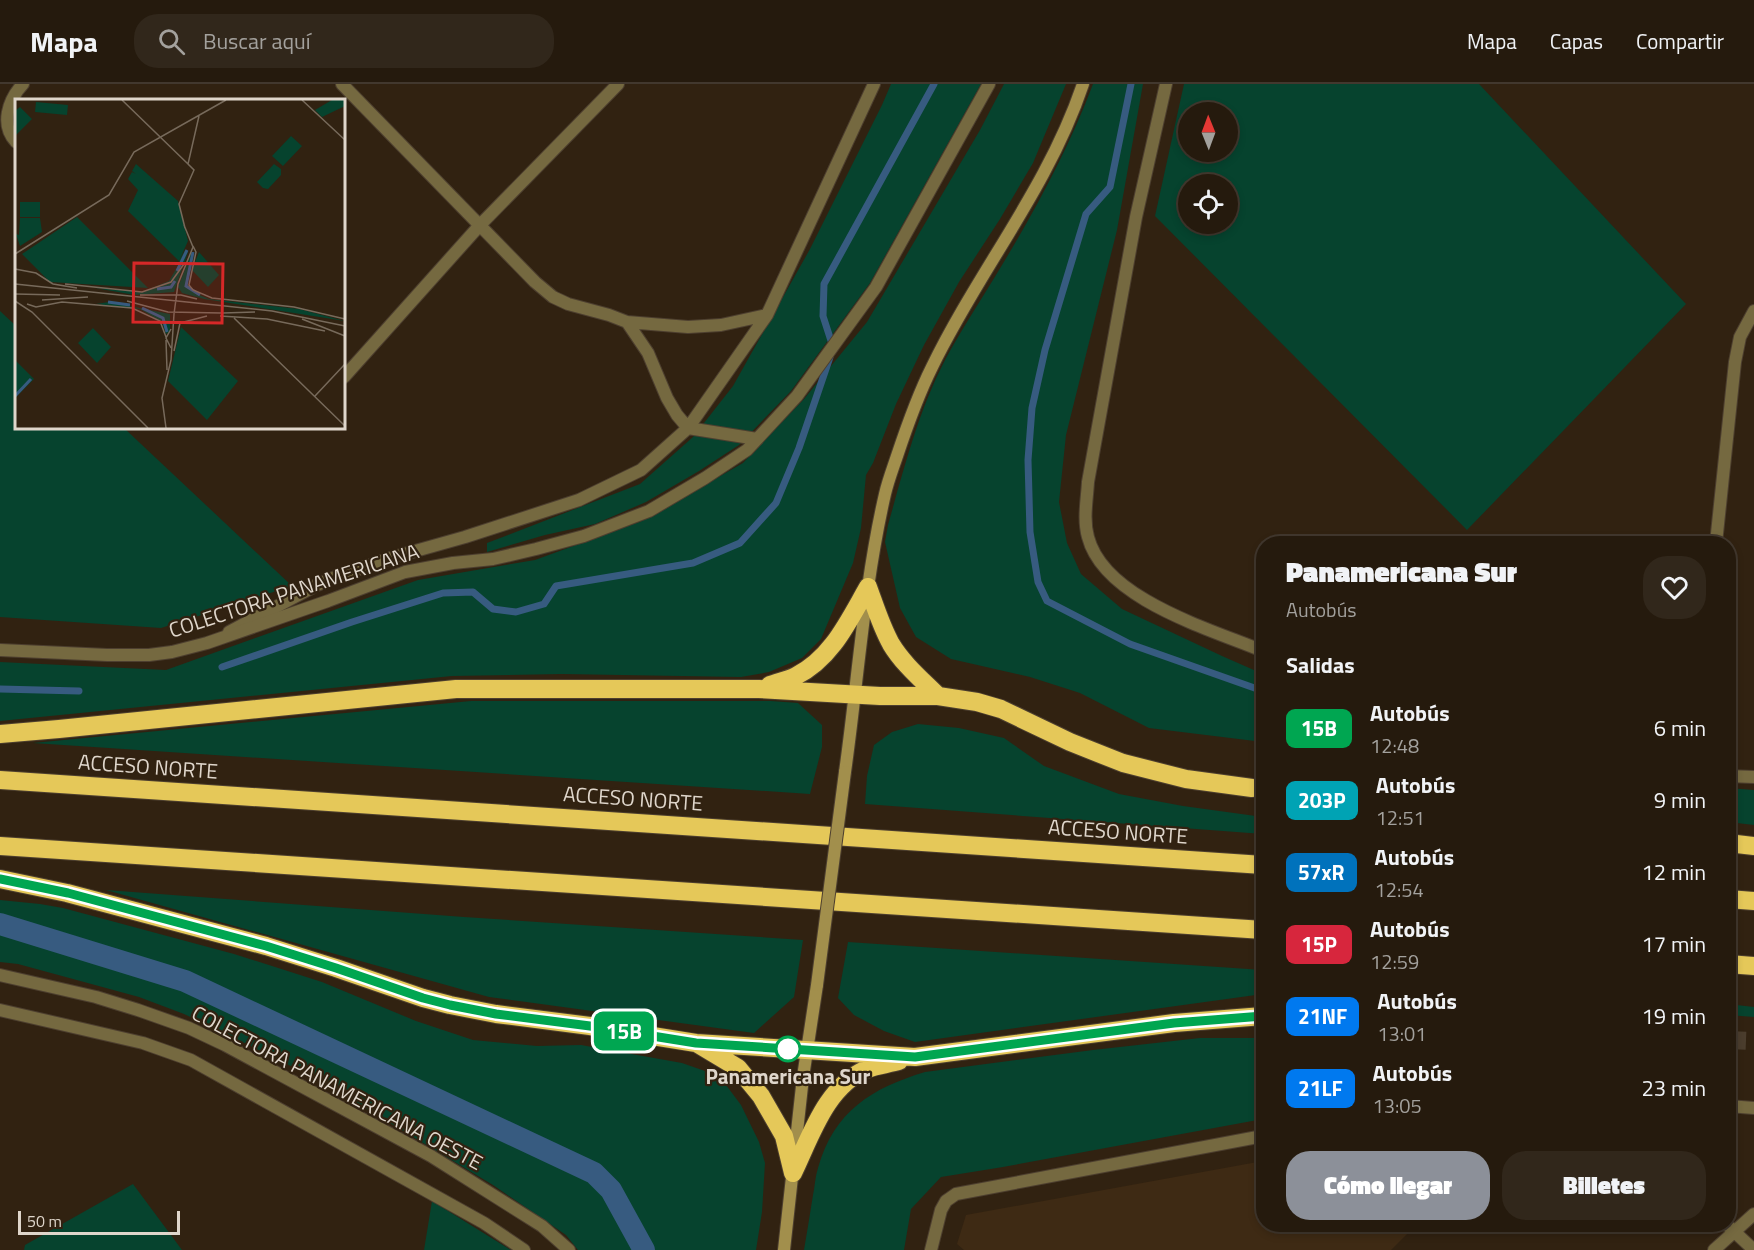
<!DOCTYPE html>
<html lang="es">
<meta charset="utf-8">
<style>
body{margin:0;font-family:"Titillium Web",sans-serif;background:#31271b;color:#f1f3f6;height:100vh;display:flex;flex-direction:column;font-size:22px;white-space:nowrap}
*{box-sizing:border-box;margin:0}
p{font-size:20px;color:#a3a19d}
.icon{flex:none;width:33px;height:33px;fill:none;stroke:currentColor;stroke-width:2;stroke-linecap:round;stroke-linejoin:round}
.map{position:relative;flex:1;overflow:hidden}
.panel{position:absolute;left:1256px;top:452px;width:480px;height:696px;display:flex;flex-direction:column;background:#251a0d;border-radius:24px;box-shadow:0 3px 9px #0003,0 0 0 2px #42382e}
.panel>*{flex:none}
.badge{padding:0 12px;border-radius:9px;font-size:21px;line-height:39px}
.needle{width:39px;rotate:359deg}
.buttons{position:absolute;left:1178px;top:18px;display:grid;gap:12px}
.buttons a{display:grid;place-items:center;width:60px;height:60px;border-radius:50%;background:#251a0d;box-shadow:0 3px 9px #0003,0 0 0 2px #42382e;font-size:30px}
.scale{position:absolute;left:18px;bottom:15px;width:162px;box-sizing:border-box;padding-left:6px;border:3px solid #dfd6cb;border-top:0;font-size:16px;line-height:21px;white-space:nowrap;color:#dfd6cb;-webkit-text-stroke:4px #312211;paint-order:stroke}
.map>.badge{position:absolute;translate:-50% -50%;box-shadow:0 0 0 3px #fff}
h2{padding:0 30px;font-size:22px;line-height:54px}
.round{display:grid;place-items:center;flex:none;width:63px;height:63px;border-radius:24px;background:#31271b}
.summary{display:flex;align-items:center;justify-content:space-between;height:102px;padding:0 30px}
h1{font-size:28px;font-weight:800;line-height:45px}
.cta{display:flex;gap:12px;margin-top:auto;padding:12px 30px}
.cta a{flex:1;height:69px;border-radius:24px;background:#8c9099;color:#fff;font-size:24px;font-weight:800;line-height:69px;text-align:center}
.cta a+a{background:#31271b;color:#f1f3f6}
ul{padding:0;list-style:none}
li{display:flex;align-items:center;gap:18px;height:72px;padding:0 30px}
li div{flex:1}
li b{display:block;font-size:22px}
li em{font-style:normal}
li .badge{min-width:66px;font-weight:700;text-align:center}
header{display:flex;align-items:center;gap:36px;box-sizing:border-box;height:84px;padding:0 30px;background:#251a0d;border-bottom:2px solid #42382e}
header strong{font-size:28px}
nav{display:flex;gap:33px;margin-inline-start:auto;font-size:21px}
.search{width:420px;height:54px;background:#31271b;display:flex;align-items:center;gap:15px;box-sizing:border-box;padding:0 21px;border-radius:24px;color:#a3a19d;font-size:22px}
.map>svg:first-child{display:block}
.built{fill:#3e2a14}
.green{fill:#06432e;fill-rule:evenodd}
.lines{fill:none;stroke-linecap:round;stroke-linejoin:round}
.stream{stroke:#375b80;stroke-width:7}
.canal{stroke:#375b80;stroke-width:22}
.motorway-tunnel{stroke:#4b3d2d;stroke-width:18;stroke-dasharray:18 9;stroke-linecap:butt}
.minor-casing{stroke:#4d3f2f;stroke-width:14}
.tertiary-casing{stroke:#4d3f2f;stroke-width:14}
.secondary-casing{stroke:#4d3f2f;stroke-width:14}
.motorway-casing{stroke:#4d3f2f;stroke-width:20}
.minor{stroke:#756940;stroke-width:12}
.tertiary{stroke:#756940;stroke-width:12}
.secondary{stroke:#a28f4c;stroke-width:12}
.motorway{stroke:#e5c859;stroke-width:18}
.secondary-bridge-casing{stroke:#4d3f2f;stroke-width:14;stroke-linecap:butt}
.secondary-bridge{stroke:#a28f4c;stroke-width:12}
.line-casing{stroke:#fff;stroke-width:14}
.line{stroke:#00a651;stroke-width:9}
.stop-dot{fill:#fff;stroke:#00a651;stroke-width:3}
.labels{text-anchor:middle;stroke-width:4.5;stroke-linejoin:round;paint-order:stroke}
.street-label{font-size:21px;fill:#dfd6cb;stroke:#312211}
.stop-label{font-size:21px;font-weight:bold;fill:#dfd6cb;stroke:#312211}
.inset-river{fill:none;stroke:#375b80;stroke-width:3}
.inset-road{fill:none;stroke:#776a5b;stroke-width:1.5}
.view{fill:#d62828;fill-opacity:0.15;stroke:#d62828;stroke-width:3}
.inset-edge{fill:none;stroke:#dfd6cb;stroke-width:3}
</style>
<header>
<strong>Mapa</strong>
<div class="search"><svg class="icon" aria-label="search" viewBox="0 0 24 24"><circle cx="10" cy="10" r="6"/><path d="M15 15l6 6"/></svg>Buscar aquí</div>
<nav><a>Mapa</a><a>Capas</a><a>Compartir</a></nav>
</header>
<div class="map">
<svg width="1754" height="1166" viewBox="0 0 1754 1166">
<rect width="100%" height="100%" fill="#312211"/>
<path class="built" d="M1263,1077v63h154l-26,26h-427l-7,-6 9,-29z"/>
<path class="green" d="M891,0h90l-111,199 -79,108 -52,54 -40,26 -53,31 -51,22 -50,11 -58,17v-9l153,-59 53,-47 40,-51 77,-137 72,-144z
M1004,0h62l-33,79 -33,56 -41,63 -35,63 -28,59 -23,59 -7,12 -5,53 -8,35 -32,76 -19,19 -33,14 -28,5 -179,-3 -110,2 -452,45v-59l166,8 252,-90 117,-20 107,-39 101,-58 61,-64 63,-77 113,-192z
M1093,0h50l-26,146 -51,205 -7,67 8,41 14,31 41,35 100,47 41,18v68l-114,-14 -69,-35 -50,-16 -79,-18 -35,-22 -16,-29 -15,-66 3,-17c17,-60 32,-121 63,-176 14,-25 30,-49 45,-74 37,-61 72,-124 97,-191z
M1184,0h295l207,220 -219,226 -312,-314zM1188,28h39v40h-39zM1188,100h39v40h-39z
M0,227l16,15v102h108l168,158 -131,42 -161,-11z
M471,617h300l27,2 24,22v22l-12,47 -777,-51z
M918,640l41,4 45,10 40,28 75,28 64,12 80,11v17l-398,-30 2,-28 7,-31 18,-13z
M1728,704l26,2v35l-26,-3z
M106,806l358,27 339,23 -9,57 -40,36 -265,-36z
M0,816l40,4 23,4 171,46 88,28 94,39 57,19 64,6 44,-1 101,18 23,8 21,14 15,20 18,37 6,21 -3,49 -6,38h-178l-12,-15 -73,-50 -128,-77 -78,-44 -71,-35 -32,-15 -45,-17 -121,-33 -18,-2z
M848,858l415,28v24l-348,48 -31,-11 -30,-16 -16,-17z
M1728,920l26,3v10l-26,-2z
M1200,954h63v81l-260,48 -62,10 -30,32 -7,41h-100c3,-18 6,-36 9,-55 2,-9 2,-18 5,-27 16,-57 54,-80 107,-96l168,-22z
M133,1100l49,66h-158l1,-5z
M432,1117l79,49h-87z"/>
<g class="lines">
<path class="stream" d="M1131,0l-21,103 -24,27 -41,136 -13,58 -4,52 2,72 8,50 9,19 83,43 133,47
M833,263l-10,-31 1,-32 110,-200
M222,583l130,-45 91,-29 30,-1 20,17 23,3 28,-8 12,-18 137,-23 47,-20 36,-40 23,-55 31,-91
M0,605l79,2"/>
<path class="canal" d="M0,840l185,57 409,192 17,17 33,60"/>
<path class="motorway-tunnel" d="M1728,956l26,1"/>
<g class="minor-casing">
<path id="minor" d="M342,0l193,198 18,15 15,7 41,11 18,7 61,5 33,-2 46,-10
M16,58c-16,-17 -8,-42 7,-58
M627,238l21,31 19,45 10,17 11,13 69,11
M344,293l136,-152 138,-141
M1716,459l19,-181 5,-25 14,-26
M229,548l88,-47 21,-9 56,-19 71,-20 114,-37 62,-30 47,-42 79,-113 107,-231
M0,926l143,33 48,17 293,163 40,27
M1726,1140l28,26
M1714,1166l40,-36"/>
</g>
<g class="tertiary-casing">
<path id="tertiary" d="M1166,0l-30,133 -48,265c-1,18 -5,37 0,55 16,62 122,92 175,114
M0,566l107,5h42l23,-3 35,-9 121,-42 77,-29 48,-9 40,-4 43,-10 48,-13 65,-25 56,-33 42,-28 50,-54 79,-109 113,-203
M1728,692l26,1
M0,891l96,22 42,13 51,18 36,17 206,111 111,70 27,24
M1728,1022l26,2
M931,1166l10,-40 5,-9 10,-7 307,-58"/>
</g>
<g class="secondary-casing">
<path id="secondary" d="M845,688c13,-92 19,-187 40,-278 3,-13 8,-26 12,-38 10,-30 21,-61 35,-89 47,-97 116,-179 151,-283
M784,1166l19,-173 14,-92"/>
</g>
<g class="motorway-casing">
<path id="motorway" d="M868,503c7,19 13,39 23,57 12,20 31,36 47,52
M770,601c8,-3 18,-5 26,-9 36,-18 53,-56 72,-89
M0,650l59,-5 397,-40h303l121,7h58l39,6 24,7 69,33 53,21 63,16 66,9
M0,696l1263,85
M1728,759l26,3
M0,762l1263,84
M0,795l67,14 199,53 70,22 87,30 27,7 46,9 94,12 106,17 219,14 259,-34 89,-7
M1728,815l26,2
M1728,880l26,2
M698,960l40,24 23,28 23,40 9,37
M793,1089c18,-37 33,-87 74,-104 10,-4 22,-5 32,-8"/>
</g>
<use href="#minor" class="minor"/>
<use href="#tertiary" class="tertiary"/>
<use href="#secondary" class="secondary"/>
<use href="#motorway" class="motorway"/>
<g class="secondary-bridge-casing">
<path id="secondary-bridge" d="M817,901l28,-213"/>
</g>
<use href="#secondary-bridge" class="secondary-bridge"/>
</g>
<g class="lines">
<g class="line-casing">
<path id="line" d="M0,795l68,14 198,53 70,22 87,30 27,7 46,9 94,12 106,17 219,14 259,-34 89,-7"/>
</g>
<use href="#line" class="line"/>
</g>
<circle class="stop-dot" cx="788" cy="965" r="12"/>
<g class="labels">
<g class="street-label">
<text transform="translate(294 507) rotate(-18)" y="7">COLECTORA PANAMERICANA</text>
<text transform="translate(148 683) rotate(4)" y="7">ACCESO NORTE</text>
<text transform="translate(633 715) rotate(4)" y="7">ACCESO NORTE</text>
<text transform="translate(1118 748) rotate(4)" y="7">ACCESO NORTE</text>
<text transform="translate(337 1004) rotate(28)" y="7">COLECTORA PANAMERICANA OESTE</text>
</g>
<g class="stop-label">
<text x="788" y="1000">Panamericana Sur</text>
</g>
</g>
<g transform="translate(15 15)">
<rect width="330" height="330" fill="#312211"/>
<path d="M317,1h13v6l-23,11 -7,-7zM21,3l32,3 -1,10 -32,-3zM5,8l12,12 -17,17v-25zM276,37l11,10 -19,20 -11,-10zM121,65l42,37 10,40 -9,20 6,-11 3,2 -14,40 -39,3 -40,-7 47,4 27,-11 11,-19 -52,-51 10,-21 -10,-11 4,-7 4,2 -4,-3zM259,65l7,5v6l-13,14 -5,-1 -6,-6zM5,103h20v15h-20zM62,118l71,71 -98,-6 -28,-28zM5,119h20l2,14 -22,14 -4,-12 3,1zM177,152l-5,34 8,8 14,6 90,10 46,12 -141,-22 -22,-6 -4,-6zM184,153l20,23 -11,12 -16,-17zM94,203l61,12v17l-4,3 -4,-12 -22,-13 -44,-5zM166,228l57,54 -31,39 -39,-39zM78,229l18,19 -14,16 -19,-20zM0,261l19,19 -19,19z" fill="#06432e"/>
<path class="inset-river" d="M178,153l-7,34 14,9M162,172l10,-21M142,190l14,-2 4,-6M93,203l22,3M127,209l21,10 4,14M0,297l16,-17"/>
<path class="inset-road" d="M107,1l66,64M287,1l43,40M170,129l-6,-24 15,-34 -6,-6 11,-48M178,147l3,6 -7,33 4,5 19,8 82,9 51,12M0,155l94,-59 25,-43 92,-52M0,170l21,4 17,11M0,185l257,27 73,15M38,185l24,4M50,185l77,8 29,-10 13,-18M0,195l45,1M125,196h41l16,4M27,201l46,-3M0,202l17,11 116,116M112,202l41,11 53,1M12,205l9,3 26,-5 70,6 28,13 6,16M208,214l32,-1M205,217l47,3 58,12M219,219l111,108M287,220l43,17M165,224l27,-7M151,241l1,30M156,249l-5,-10 5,-9M159,252l6,-28M300,297l30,-32M151,329l-4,-30 9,-38 3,-46 4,-30 15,-37 -9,-22"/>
<path class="view" d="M119,164l89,1 -1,59 -89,-1z"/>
<rect width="330" height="330" class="inset-edge"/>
</g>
</svg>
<div class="buttons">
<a><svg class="needle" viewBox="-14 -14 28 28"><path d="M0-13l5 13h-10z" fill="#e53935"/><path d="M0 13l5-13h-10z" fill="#a3a19d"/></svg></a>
<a><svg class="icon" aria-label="locate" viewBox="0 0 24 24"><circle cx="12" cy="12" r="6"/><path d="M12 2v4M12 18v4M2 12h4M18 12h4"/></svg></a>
</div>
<div class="scale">50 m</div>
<b class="badge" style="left:624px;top:947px;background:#00a651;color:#fff">15B</b>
<section class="panel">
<div class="summary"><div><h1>Panamericana Sur</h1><p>Autobús</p></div><a class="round"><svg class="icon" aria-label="heart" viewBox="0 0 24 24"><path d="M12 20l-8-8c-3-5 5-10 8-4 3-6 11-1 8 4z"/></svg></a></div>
<h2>Salidas</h2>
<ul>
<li><span class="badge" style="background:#00a651;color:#fff">15B</span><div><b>Autobús</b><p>12:48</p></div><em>6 min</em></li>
<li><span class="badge" style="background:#00a3b4;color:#fff">203P</span><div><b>Autobús</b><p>12:51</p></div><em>9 min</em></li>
<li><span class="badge" style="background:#0072bc;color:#fff">57xR</span><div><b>Autobús</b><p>12:54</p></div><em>12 min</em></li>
<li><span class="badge" style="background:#d7263d;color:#fff">15P</span><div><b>Autobús</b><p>12:59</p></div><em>17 min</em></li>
<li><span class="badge" style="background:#0079ef;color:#fff">21NF</span><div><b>Autobús</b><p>13:01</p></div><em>19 min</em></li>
<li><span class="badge" style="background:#0079ef;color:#fff">21LF</span><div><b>Autobús</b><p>13:05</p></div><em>23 min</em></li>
</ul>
<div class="cta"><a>Cómo llegar</a><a>Billetes</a></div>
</section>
</div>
